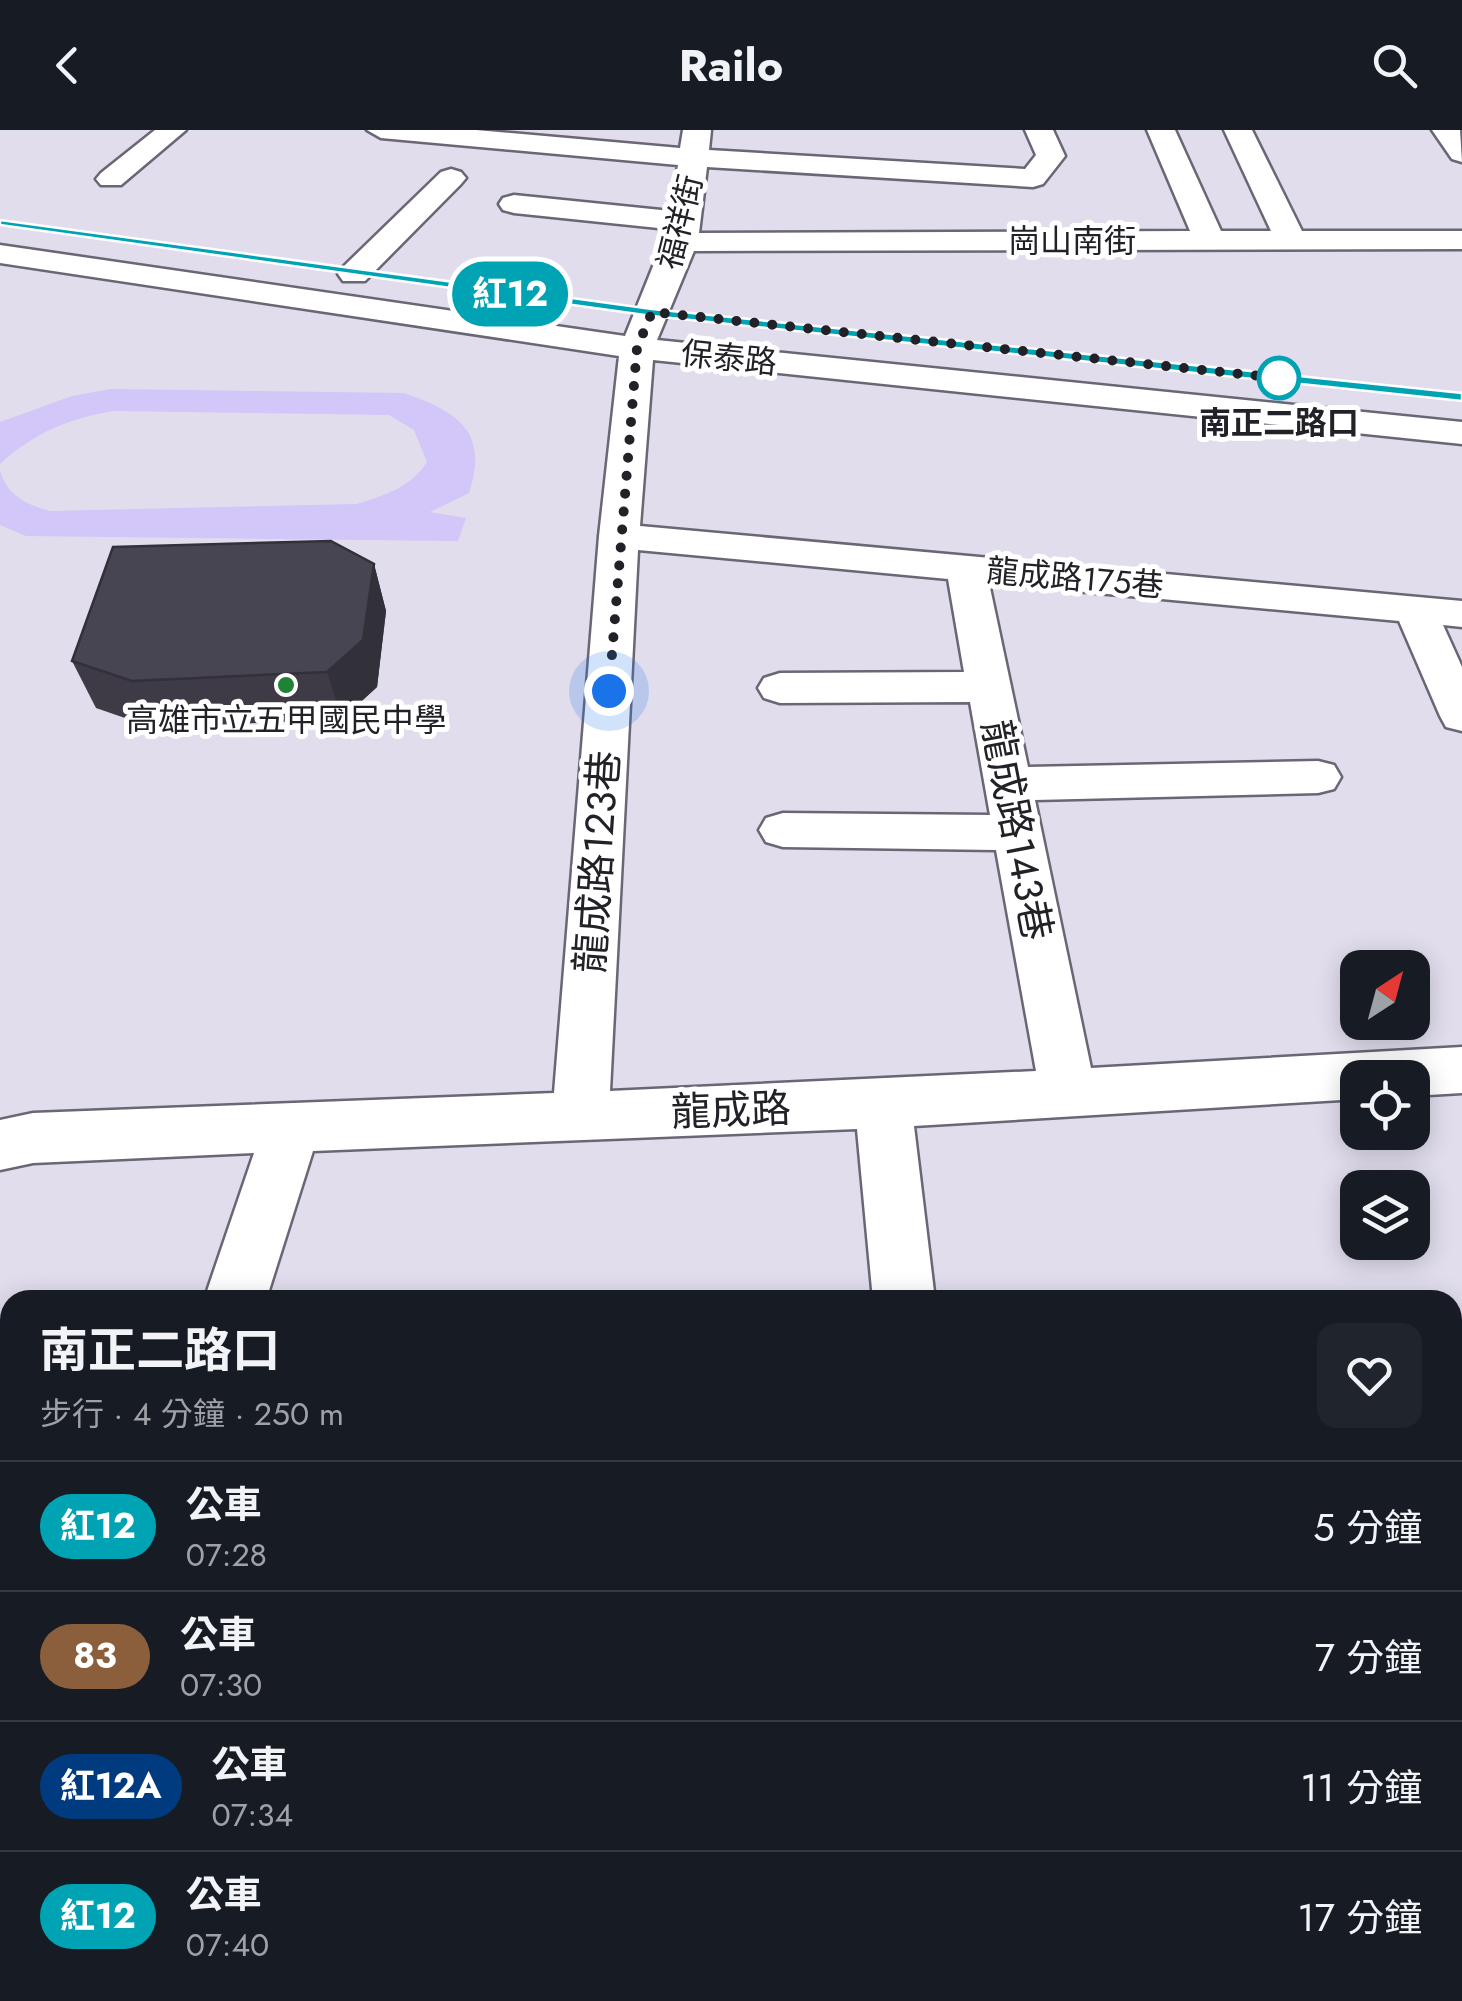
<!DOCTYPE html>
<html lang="zh-TW">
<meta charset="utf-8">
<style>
body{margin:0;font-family:Jost,"Noto Sans TC",sans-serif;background:#20242c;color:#f1f3f6;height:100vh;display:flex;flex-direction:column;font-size:38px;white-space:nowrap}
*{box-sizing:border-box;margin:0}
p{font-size:32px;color:#9ea1a6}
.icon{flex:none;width:55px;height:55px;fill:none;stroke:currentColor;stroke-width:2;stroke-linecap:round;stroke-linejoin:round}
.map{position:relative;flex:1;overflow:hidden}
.sheet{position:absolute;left:0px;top:1160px;width:1462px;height:712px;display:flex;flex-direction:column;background:#171b24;border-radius:30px 30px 0 0;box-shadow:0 5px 25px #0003}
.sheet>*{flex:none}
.badge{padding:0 20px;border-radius:32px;font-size:35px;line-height:65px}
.needle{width:65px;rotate:36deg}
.buttons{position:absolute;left:1340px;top:820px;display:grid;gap:20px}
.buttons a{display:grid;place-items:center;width:90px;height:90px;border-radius:20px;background:#171b24;box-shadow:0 5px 25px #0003;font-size:50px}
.you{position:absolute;width:50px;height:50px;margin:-25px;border:8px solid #fff;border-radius:50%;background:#1a73e8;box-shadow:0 0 0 15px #1a73e833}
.map>.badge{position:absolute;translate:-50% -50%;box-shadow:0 0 0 5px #fff}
.round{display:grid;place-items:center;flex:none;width:105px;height:105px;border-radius:20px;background:#20242c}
.head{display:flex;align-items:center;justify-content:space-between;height:170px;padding:0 40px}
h1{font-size:48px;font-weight:700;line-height:75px}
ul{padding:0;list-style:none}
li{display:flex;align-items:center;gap:30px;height:130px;padding:0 40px;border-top:2px solid #363941}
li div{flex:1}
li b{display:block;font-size:38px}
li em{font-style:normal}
li .badge{min-width:110px;font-weight:700;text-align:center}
header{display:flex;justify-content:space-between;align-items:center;height:130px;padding:0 40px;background:#171b24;font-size:45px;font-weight:700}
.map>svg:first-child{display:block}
.green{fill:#d3c6f9}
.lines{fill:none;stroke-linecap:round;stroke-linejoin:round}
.minor-casing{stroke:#6a6674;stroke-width:5}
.minor{fill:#fff;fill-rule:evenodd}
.wall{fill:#3e3b47}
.shaded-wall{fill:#323039}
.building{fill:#484552;stroke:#323039;stroke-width:2.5}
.line{fill:#00a3b4;stroke:#fff;stroke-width:2.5}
.walk{stroke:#222127;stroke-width:10;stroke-dasharray:0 18}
.stop-dot{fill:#fff;stroke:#00a3b4;stroke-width:5}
.poi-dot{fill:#1f8235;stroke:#fff;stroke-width:4}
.labels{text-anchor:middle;stroke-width:10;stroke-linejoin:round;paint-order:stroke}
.far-street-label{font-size:32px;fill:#222127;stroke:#fff}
.far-stop-label{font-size:32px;font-weight:bold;fill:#222127;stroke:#fff}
.far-poi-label{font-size:32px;fill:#222127;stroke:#fff}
.street-label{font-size:40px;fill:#222127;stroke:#fff}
</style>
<header><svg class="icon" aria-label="back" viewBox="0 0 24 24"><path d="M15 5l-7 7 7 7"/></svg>Railo<svg class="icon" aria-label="search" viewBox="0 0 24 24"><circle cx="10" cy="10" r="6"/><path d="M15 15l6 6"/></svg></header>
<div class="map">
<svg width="1462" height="1871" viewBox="0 0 1462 1871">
<rect width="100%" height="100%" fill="#e1dded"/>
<path class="green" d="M111,259l293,4c52,18 86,38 65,100l-39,19 36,6 -8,23 -432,-5 -26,-11v-55c6,25 27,35 50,41l307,-7c28,-9 53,-16 70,-42l-13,-32 -25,-15 -275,-4c-45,7 -80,22 -114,53v-42l72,-26z"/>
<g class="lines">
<g class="minor-casing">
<path id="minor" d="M155,0h31l-65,55h-20l-5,-6 5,-6z
M367,0h109l204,18 3,-18h28l-2,20 316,19 11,-14 -11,-25h28l12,26 -22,28 -10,3 -326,-20 -8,66 491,-2 -43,-101h28l46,101h50l-47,-101h28l50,101h160v18l-768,2 -37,89 805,82v22l-809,-84 -13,166 822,75v26l-19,-2 19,42v64l-16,-4 -6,-11 -41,-95 -410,-38 39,184 290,-6 16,4 7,12 -7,12 -16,4 -283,7 56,268 371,-21v46l-50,3v-18h-54v21l-444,27 21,174h-62l-16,-171 -544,22 -47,149h-62l50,-147 -221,10 -33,7v-50l33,-7 521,-20 45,-557 20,-180 -619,-93v-18l625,91 43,-107 -154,-16 -11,-3 -4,-6 4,-6 11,-3 157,16 7,-46 -297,-27zM638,420l310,29 16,93 -184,1 -16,5 -6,10 6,10 16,5 190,-1 20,113 -207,-2 -17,5 -7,12 7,12 17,5 213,3 40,221 -426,20z
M1432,0h28l2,32 -10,-3z
M451,39l10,3 5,6 -5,6 -96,97h-22l-5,-7 5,-7 98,-95z
M10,1728v80l-10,3v-80z
M1452,1786l10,4v81h-41l-2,-9h33z
M103,1862h82l2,9h-82z
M1022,1862h82v9h-82z"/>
</g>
<use href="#minor" class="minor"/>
</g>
<path class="wall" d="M374,434l12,47 -9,76 -35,32 -188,9 -58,-20 -24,-47z"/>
<path class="shaded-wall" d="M374,434l12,47 -9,76 -35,32 -15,-47z"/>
<path class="building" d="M331,411l43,23 -11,76 -36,32 -195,9 -60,-20 41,-114z"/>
<path class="line" d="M0,90l652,89 810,84v8l-810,-85 -652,-91z"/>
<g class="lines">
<path class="walk" d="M609,561l28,-343 15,-36 627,66"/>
</g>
<circle class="stop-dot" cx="1279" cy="248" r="20"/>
<circle class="poi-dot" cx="286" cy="555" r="10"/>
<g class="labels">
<g class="far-street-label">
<text transform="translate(680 92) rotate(-76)" y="11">福祥街</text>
<text x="1072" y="122">崗山南街</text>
<text transform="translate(729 228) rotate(6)" y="11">保泰路</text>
<text transform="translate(1075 448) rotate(5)" y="11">龍成路175巷</text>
</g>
<g class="far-stop-label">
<text x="1279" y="304">南正二路口</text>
</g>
<g class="far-poi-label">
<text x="286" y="601">高雄市立五甲國民中學</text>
</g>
<g class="street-label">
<text transform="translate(1017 700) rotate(79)" y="14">龍成路143巷</text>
<text transform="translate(597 732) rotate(-86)" y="14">龍成路123巷</text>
<text transform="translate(731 980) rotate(-2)" y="14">龍成路</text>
</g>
</g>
</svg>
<div class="buttons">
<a><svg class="needle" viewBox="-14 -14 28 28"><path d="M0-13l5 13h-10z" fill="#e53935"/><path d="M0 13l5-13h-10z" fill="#9ea1a6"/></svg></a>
<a><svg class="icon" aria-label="locate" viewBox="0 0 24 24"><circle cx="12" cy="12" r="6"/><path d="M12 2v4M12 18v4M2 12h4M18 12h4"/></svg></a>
<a><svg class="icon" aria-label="layers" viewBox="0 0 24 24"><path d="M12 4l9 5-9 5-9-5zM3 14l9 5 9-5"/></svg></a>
</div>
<div class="you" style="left:609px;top:561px"></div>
<b class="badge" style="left:510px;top:164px;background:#00a3b4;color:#fff">紅12</b>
<section class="sheet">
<div class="head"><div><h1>南正二路口</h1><p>步行 · 4 分鐘 · 250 m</p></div><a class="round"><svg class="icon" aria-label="heart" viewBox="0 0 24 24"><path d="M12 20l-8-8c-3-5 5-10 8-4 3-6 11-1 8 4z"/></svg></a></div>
<ul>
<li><span class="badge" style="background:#00a3b4;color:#fff">紅12</span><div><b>公車</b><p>07:28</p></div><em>5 分鐘</em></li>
<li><span class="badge" style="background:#8b5e3c;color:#fff">83</span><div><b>公車</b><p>07:30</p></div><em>7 分鐘</em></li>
<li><span class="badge" style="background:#003b80;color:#fff">紅12A</span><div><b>公車</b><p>07:34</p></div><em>11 分鐘</em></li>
<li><span class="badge" style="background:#00a3b4;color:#fff">紅12</span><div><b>公車</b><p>07:40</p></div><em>17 分鐘</em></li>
</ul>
</section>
</div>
